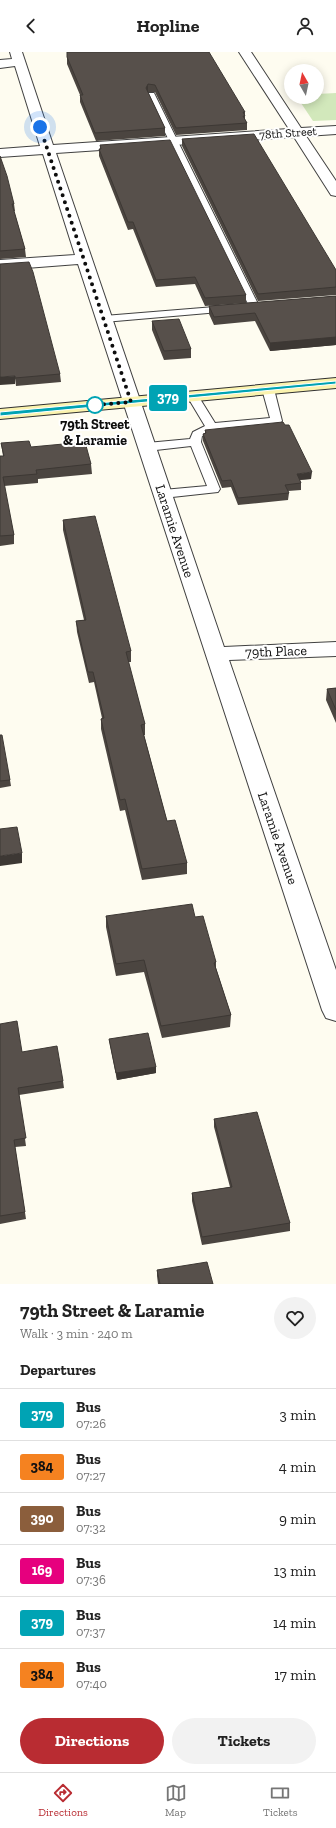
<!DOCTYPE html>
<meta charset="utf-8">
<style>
body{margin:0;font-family:"Zilla Slab",serif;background:#f2f2f2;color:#222;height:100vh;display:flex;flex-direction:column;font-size:15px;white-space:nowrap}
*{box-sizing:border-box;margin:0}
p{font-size:13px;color:#767676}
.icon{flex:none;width:22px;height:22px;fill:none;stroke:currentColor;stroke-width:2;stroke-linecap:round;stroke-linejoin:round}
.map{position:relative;height:1232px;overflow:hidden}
.details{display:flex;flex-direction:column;background:#fff;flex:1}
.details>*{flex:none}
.badge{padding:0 8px;border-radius:3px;font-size:14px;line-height:26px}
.needle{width:26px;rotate:351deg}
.buttons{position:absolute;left:284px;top:12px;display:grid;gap:8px}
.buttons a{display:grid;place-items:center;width:40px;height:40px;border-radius:50%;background:#fff;box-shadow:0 2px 10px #0003;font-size:20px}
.you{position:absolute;width:20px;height:20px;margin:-10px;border:3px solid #fff;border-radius:50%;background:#1a73e8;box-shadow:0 0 0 6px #1a73e833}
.map>.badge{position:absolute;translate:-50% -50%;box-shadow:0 0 0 2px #fff}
h2{padding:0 20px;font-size:15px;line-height:36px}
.round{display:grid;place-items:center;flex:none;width:42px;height:42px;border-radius:21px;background:#f2f2f2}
.head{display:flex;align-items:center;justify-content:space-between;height:68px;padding:0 20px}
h1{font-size:19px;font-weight:700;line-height:30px}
.button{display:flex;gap:8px;margin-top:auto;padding:8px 20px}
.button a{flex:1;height:46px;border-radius:24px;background:#b92c32;color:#fff;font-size:16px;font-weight:700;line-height:46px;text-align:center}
.button a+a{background:#f2f2f2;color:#222}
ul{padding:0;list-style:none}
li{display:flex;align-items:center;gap:12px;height:52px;padding:0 20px;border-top:1px solid #e0e0e0}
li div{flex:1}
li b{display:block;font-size:15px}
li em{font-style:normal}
li .badge{min-width:44px;font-weight:700;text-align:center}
header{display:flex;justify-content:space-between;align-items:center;height:52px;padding:0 20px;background:#fff;font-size:18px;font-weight:700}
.menu{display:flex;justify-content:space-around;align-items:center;height:56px;border-top:1px solid #e0e0e0;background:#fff;font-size:11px;color:#767676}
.menu a{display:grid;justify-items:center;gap:2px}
.menu .active{color:#b92c32}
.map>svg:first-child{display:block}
.green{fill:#d2e8bb}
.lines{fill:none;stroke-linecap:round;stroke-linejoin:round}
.service-casing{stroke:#414141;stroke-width:2}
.minor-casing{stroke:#414141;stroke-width:2}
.secondary-casing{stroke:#303030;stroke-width:2}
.service{fill:#fff;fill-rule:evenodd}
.minor{fill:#fff;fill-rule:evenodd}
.secondary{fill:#fbf3ae;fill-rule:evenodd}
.wall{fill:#4b4540}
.shaded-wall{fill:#3d3834}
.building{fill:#57504b;stroke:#3d3834}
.line{fill:#00a3b4;stroke:#fff}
.walk{stroke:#0e0e0e;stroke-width:4;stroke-dasharray:0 7.2}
.stop-dot{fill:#fff;stroke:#00a3b4;stroke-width:2}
.labels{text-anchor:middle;stroke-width:4;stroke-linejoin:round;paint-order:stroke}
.far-street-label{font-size:12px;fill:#0e0e0e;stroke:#fff}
.stop-label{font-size:14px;font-weight:bold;fill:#0e0e0e;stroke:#fff}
.street-label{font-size:14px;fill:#0e0e0e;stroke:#fff}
</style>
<header><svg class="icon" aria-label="back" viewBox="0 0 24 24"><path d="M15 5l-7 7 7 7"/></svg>Hopline<svg class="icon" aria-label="person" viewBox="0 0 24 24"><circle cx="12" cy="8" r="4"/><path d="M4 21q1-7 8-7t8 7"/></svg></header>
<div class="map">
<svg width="336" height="1232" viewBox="0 0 336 1232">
<rect width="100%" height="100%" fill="#fefcf0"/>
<path class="green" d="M336,41v27l-23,1 -16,-24h20v-3z"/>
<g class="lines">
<g class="service-casing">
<path id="service" d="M148,41h6l1,2 104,211 -1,2h-8l-1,-2 -102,-211z
M227,254l5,3 -1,2 -127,11 -5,-3 5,-3z
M268,334l6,3 8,32 -2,2 -66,7 -12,6 -1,6 19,47 -2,3 -55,6 -4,-1 -2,-3 2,-3 4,-1 44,-4 -16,-40 -44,5 -6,-4 6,-4 43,-4 3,-7 12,-6 -18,-30 2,-2h8l18,29 55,-5 -8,-29z"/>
</g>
<g class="minor-casing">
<path id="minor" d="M10,0h12l31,93 236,-16 -50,-77h12l50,76 35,-2v8l-30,2 30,45v15l-5,-1 -37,-58 -238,16 168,494 112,-5v14l-107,4 107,310v51l-10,-3 -4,-8 -244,-746 -78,6v-10l75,-5 -32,-101 -43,3v-8l40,-3 -25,-80 -15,2v-8l12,-1z"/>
</g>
<g class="secondary-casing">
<path id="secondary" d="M336,326v10l-336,31v-10z"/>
</g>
<use href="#service" class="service"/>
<use href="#minor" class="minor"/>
<use href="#secondary" class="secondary"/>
</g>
<path class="wall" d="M67,0l178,60v8l2,3v7l-71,5 -21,-43h-7l17,36v8l-69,5 -16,-39v-7l-13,-31z
M182,87l154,131v25l-78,6 -76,-155z
M100,93l146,150v8l-41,3 -10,-22 -39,3 -23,-58 -5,1 -29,-74v-7h1z
M0,104l14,48 1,7h-1l11,38 1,8 -26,2z
M0,212l60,110 1,8 -45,4z
M336,244v49l-66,6 -15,-30 -41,4 -5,-11v-8z
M152,269l39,28v9l-27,2 -12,-30z
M205,378l106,49 -11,1 1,3v7l-13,1 1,2 -1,7 -50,5 -7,-18 -9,1 -19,-47v-7l2,-1z
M1,391l30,4 60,17 1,10 -54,5v4l-34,3 10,49v9l-14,2v-90h3z
M63,468l68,131v11h-3l17,62v11h-1l23,86 20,42v11l-45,6 -17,-70 -5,1 -19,-82v-10l1,-1 -8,-36 -5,1 -12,-51 -1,-11 8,-1 -21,-90z
M336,636v35l-10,-23 1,-11z
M0,683l10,45 1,6 -11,2z
M106,864l89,1 21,45v6l15,47 -1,12 -68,11 -18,-66 -28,4 -10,-49z
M0,972l22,28 41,29 1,7 -45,7 7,51 -11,1 11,72 -26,5z
M109,987l47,28v6l-39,7 -7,-35z
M214,1067l76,104v8l-88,14 -10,-44v-8l38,-6 -16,-60z
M157,1218l56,14h-55l-1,-8z"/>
<path class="shaded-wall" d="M148,32v8l-2,4v-8z
M336,285v8l-66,6v-8z
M15,324v8l-15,1v-8z
M312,420l-1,7 -15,1 1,-6z
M22,801v10l-22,3v-10z
M156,1015v6l-39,7 -1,-7z"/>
<path class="building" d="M67,0h142l36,60h-2l2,4h-2l4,7 -71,5 -21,-43 -7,-1 -2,4 19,40 -70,5 -15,-38h3l-16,-38z
M254,82l82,136v17l-78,7 -76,-155z
M170,88l76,155 -41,3 -10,-21 -39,3 -23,-58h-5l-29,-73h2l-1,-4z
M0,104l7,20 7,28h-2l13,45 -25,2z
M29,210l4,10 27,102 -45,4v-2l-15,1v-113z
M336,244v41l-66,6 -15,-30 -41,4 -5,-11z
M179,267l12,30 -27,2 -12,-30z
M283,370l2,3h4l23,47 -15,2 4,9 -16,2 4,8 -51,5 -7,-18 -9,1 -19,-47 3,-1 -1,-3z
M29,389l2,6 54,-5 6,22 -55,6 1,4 -34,3 11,58 -14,1v-80h4l-3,-13z
M95,464l36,135 -5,1 19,72 -4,1 26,96 8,-1 12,43 -45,6 -17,-70 -5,1 -19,-81 3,-1 -11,-46h-5l-12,-51 10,-1 -23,-100z
M336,636v22l-9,-21z
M0,683h2l8,45 -10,1z
M17,775l5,26 -22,3v-27z
M192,852l3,13 8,-1 13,46 -2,1 17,52 -70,11 -17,-66 -28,4 -10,-48z
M17,969l5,31 35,-6 6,35 -45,7 8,50 -12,2 11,72 -25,4v-192z
M148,981l8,34 -40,6 -7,-34z
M257,1060l33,111 -88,14 -10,-44 40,-6 -18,-68z
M207,1210l6,22h-53l-3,-14z"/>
<path class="line" d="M336,329v3l-336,32v-4z"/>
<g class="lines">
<path class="walk" d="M40,75l91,275 -36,3"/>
</g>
<circle class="stop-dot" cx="95" cy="353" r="8"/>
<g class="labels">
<g class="far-street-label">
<text transform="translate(288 81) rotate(-4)" y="4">78th Street</text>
</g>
<g class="stop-label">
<text x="95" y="377">79th Street<tspan x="95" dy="16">&amp; Laramie</tspan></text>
</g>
<g class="street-label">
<text transform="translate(175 479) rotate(72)" y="5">Laramie Avenue</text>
<text transform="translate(276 599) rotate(-2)" y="5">79th Place</text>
<text transform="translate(278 786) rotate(71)" y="5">Laramie Avenue</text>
</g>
</g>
</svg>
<div class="buttons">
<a><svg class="needle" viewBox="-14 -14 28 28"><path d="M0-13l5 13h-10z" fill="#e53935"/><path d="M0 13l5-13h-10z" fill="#767676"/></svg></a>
</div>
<div class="you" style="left:40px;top:75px"></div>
<b class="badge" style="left:168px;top:346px;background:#00a3b4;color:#fff">379</b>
</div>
<section class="details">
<div class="head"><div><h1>79th Street &amp; Laramie</h1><p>Walk · 3 min · 240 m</p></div><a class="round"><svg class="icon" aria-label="heart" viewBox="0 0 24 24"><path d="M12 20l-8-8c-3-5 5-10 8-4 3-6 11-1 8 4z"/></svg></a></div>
<h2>Departures</h2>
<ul>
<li><span class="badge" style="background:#00a3b4;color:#fff">379</span><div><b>Bus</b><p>07:26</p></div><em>3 min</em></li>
<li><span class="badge" style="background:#f58220;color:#111">384</span><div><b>Bus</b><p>07:27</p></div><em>4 min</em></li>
<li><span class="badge" style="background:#8b5e3c;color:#fff">390</span><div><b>Bus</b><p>07:32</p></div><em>9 min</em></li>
<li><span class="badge" style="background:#e6007e;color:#fff">169</span><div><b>Bus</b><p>07:36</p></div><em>13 min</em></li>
<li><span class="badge" style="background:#00a3b4;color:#fff">379</span><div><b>Bus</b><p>07:37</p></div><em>14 min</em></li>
<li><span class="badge" style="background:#f58220;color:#111">384</span><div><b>Bus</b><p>07:40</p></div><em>17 min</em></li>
</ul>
<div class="button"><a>Directions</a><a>Tickets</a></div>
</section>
<nav class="menu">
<a class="active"><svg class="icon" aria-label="directions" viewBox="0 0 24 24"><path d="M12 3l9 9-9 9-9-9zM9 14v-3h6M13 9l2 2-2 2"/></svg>Directions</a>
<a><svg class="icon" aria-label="map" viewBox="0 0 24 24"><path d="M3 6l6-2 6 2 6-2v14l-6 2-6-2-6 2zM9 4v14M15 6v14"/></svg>Map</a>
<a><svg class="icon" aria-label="tickets" viewBox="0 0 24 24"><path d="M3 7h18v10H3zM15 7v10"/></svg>Tickets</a>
</nav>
